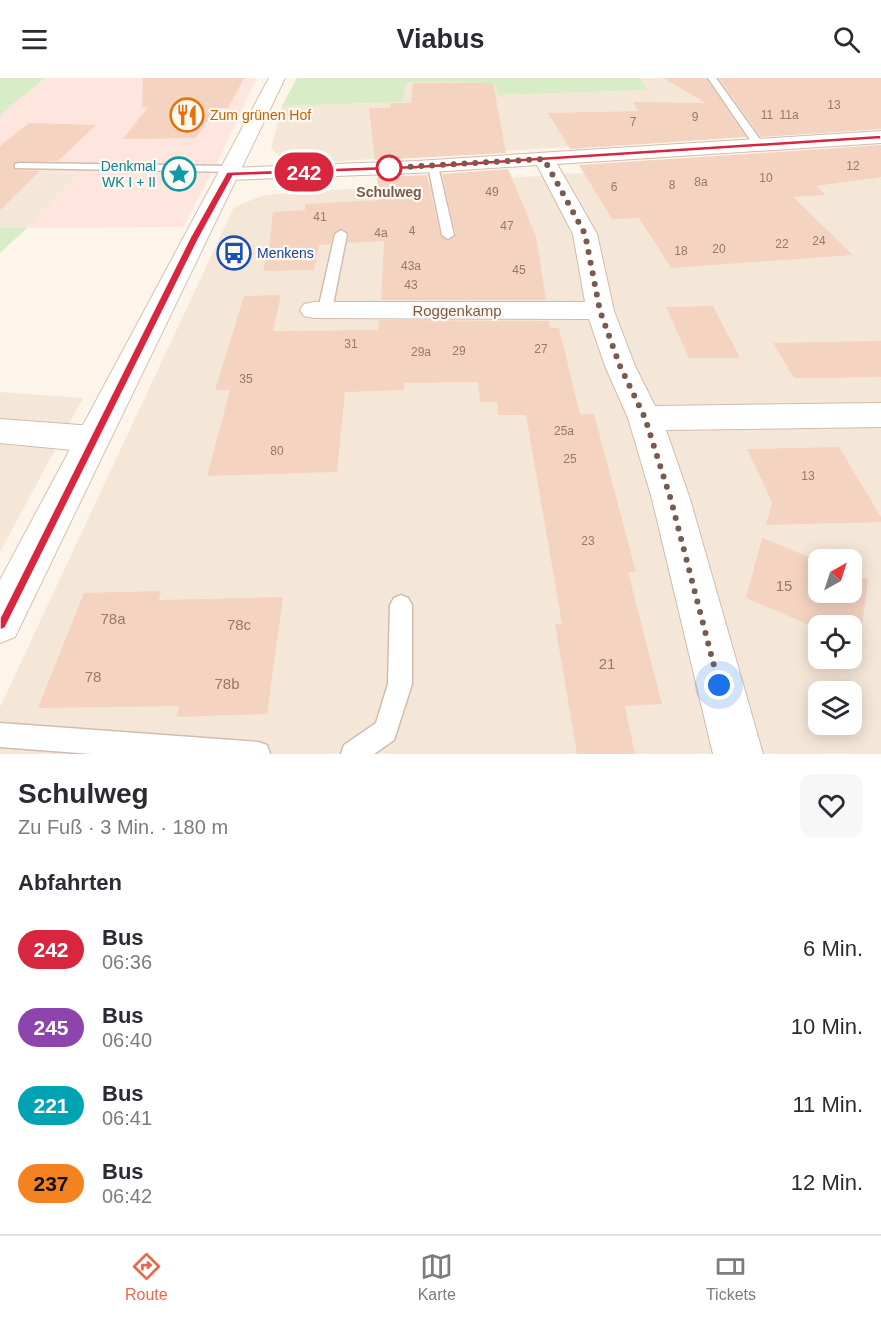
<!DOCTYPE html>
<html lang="de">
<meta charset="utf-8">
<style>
body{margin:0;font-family:Arial,sans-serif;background:#f7f7f7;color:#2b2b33;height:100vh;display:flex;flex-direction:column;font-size:22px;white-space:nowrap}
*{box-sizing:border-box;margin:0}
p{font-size:20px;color:#7c7c81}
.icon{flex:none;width:33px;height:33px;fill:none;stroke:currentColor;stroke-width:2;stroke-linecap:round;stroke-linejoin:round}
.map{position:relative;height:676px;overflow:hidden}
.side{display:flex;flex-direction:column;background:#fff;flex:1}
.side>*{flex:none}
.badge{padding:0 12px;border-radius:20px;font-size:21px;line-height:39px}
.needle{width:39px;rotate:39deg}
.tools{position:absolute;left:808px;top:471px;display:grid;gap:12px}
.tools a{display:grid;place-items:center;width:54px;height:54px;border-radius:12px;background:#fff;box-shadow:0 3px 15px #0003;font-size:30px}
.you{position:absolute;width:30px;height:30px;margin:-15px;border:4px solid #fff;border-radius:50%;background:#1a73e8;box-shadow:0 0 0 9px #1a73e833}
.map>.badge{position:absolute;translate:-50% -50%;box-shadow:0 0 0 3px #fff}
h2{padding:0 18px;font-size:22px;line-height:54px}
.round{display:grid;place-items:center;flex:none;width:63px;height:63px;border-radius:12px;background:#f7f7f7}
.summary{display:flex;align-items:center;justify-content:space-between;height:102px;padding:0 18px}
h1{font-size:28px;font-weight:700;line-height:45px}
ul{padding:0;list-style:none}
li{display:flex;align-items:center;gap:18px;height:78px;padding:0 18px}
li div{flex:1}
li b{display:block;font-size:22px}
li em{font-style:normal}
li .badge{min-width:66px;font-weight:700;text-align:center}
header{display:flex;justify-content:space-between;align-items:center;height:78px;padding:0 18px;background:#fff;font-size:27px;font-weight:700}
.menu{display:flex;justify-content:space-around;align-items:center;height:84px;border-top:2px solid #e1e1e2;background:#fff;font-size:16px;color:#7c7c81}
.menu a{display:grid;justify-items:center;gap:3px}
.menu .on{color:#ea694d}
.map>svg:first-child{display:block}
.residential{fill:#f5e7d8;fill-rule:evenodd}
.commercial{fill:#fee6de}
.green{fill:#d8ecc7}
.building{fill:#f4d3c1}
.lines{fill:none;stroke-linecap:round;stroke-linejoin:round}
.service-casing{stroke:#d1bcae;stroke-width:3}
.minor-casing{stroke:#d1bcae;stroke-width:2}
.secondary-casing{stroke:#d6bfae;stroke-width:2}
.service{fill:#fff;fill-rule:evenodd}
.minor{fill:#fff;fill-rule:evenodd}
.secondary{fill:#fff;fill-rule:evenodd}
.line{fill:#d7263d;stroke:#fff;stroke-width:1.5}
.walk{stroke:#7a5a4c;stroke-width:6;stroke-dasharray:0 10.8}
.stop-dot{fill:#fff;stroke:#d7263d;stroke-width:3}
.labels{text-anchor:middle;stroke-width:4.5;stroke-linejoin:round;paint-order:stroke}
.number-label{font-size:12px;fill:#987869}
.far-food-label{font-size:14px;fill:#c56008;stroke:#fff9f2;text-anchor:start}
.far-culture-label{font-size:14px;fill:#0d838f;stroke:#fff9f2;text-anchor:end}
.far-stop-label{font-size:14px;font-weight:bold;fill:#7a5a4c;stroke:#fff9f2}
.far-transit-label{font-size:14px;fill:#164399;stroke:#fff9f2;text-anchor:start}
.street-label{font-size:15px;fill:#7a5a4c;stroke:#fff9f2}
.near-number-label{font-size:15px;fill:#987869}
</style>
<header><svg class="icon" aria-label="menu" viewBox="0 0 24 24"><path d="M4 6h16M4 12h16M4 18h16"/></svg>Viabus<svg class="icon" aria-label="search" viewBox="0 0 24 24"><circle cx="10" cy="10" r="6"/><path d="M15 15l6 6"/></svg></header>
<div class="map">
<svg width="881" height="676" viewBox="0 0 881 676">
<rect width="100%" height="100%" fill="#fdf5ea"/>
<path class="residential" d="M640,0h241v50l-573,35 -20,-3 -9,-4 -8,-8 11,-42 120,-4 5,-20 87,1 4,12 149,-5z
M881,70v606h-881v-47l234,-500 30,-12 544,-38zM819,482h33v32h-33zM819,548h33v32h-33zM819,614h33v32h-33z
M0,93l78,3 -51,54h-27z
M0,314l83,6 -83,154z"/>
<path class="commercial" d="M45,0h212l-38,81 -36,68 -156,1 51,-54 -78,-3v-56z"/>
<path class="green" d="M0,0h45l-45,37z
M297,0h343l7,12 -149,5 -4,-12 -87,-1 -5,20 -120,4z
M0,150h27l-27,25z"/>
<path class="building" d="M143,0h101l-16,30h-8l-8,14h-7l-9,16 -73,1 25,-32h-6z
M663,0h43l40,59 -176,12 -22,-36 90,-2 -5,-9 73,1z
M719,0h162v51l-120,8z
M413,5h80l13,70 -131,7 -6,-52h21l1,-5h20z
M29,45l67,2 -38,36 -45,2 2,7 25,1 -40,39v-64z
M881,67v32l-65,9 10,9 -33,2 60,58 -182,13 -32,-50 -27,1 -33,-54z
M508,91l28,67 10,64h-165l3,-59 -37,2 2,-9 -7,-6 -8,4 -4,12 -11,1 -5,25 -51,1 6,-22 4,-37 32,-2v-6l74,-4 -2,-23 50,-2 13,60 9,6 7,-7 -14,-60z
M281,217l-8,36 105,-1 1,-10 170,1 1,7h9l21,86h14l42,158h-8l34,132 -37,2 10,48h-58l-22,-130h7l-36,-209h-28l-1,-13h-17l-2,-20 -74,1v7l-59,2 -8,80 -130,4 23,-86h-15l29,-94z
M713,228l5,10 22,42h-51l-23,-51z
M881,263v36l-69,1h-18l-21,-35z
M839,369l42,70v5l-115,3 6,-23 -25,-53z
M762,460l57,23v31h33v-18l16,6 -9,67 -7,-3v-18h-33v3l-73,-31z
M161,513l-2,9 124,-3 -16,117 -91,3 3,-11 -141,2 46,-115z"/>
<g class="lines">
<g class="service-casing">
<path id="service" d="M708,0h8l48,67 -1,2h-8z
M19,85l214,3 5,3 -5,3 -218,-4v-4z
M433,85l5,3 16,69 -6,4 -6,-4 -14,-69z
M341,152l6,4 -15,76 -7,4 -7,-4 17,-76z
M401,517l7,3 4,7v79l-18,56 -20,14h-33l3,-9 32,-22 12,-39 2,-79 4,-7z
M0,645l258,19 9,3 3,9h-178l-92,-7z"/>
</g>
<g class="minor-casing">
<path id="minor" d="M881,53v12l-324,21 40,70 17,77 21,55 20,40 226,-3v24l-215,3 24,69 73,255h-50l-61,-255 -24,-81 -23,-52 -16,-47 -275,-1 -10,-2 -4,-6 4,-6 10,-2h271l-12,-68 -36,-69 -120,8 -187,7 -8,-1 -3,-5 3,-5 8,-1 187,-7z
M0,341l93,7 12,4 5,9 -5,9 -12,4 -93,-9z"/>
</g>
<g class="secondary-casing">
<path id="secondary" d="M269,0h16l-270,559 -15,6v-63z"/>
</g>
<use href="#service" class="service"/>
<use href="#minor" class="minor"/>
<use href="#secondary" class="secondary"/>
</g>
<path class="line" d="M881,57v4l-464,30 -184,7 -34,62 -194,390 -5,2v-12l190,-380 37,-66 190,-7z"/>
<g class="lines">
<path class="walk" d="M389,90l155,-9 41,75 15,77 20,55 25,52 26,82 48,185"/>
</g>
<defs>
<g id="restaurant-ring" transform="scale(1.725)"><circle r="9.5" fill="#fff9f2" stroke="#e8710a" stroke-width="1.5"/><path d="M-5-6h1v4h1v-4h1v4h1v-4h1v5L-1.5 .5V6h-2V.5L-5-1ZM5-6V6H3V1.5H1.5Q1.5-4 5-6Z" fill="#e8710a"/></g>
<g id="sight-ring" transform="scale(1.725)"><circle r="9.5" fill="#fff9f2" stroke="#0f9aa8" stroke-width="1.5"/><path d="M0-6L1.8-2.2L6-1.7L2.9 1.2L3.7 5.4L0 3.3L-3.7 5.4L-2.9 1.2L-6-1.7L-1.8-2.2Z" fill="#0f9aa8"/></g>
<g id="bus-ring" transform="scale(1.725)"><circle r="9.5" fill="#fff9f2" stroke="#1a4fb4" stroke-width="1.5"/><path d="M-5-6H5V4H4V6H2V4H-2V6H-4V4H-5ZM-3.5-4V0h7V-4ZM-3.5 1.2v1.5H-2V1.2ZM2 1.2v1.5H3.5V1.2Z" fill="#1a4fb4"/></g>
</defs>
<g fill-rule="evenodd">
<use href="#restaurant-ring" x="187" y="37"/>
<use href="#sight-ring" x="179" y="96"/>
<use href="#bus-ring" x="234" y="175"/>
</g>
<circle class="stop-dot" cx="389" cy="90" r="12"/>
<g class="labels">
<g class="number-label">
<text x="834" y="31">13</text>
<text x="767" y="41">11</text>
<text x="789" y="41">11a</text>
<text x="695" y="43">9</text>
<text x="633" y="48">7</text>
<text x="853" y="92">12</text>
<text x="766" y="104">10</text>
<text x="701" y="108">8a</text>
<text x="672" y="111">8</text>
<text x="614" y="113">6</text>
<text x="492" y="118">49</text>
<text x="320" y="143">41</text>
<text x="507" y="152">47</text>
<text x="412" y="157">4</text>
<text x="381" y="159">4a</text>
<text x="819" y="167">24</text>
<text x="782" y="170">22</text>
<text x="719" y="175">20</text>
<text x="681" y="177">18</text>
<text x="411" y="192">43a</text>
<text x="519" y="196">45</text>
<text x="411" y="211">43</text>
<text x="351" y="270">31</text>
<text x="541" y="275">27</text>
<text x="459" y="277">29</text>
<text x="421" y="278">29a</text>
<text x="246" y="305">35</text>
<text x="564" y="357">25a</text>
<text x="277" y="377">80</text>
<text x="570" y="385">25</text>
<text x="808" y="402">13</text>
<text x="588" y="467">23</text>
</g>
<g class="far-food-label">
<text x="210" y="42">Zum grünen Hof</text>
</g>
<g class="far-culture-label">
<text x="156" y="93">Denkmal<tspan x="156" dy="16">WK I + II</tspan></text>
</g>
<g class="far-stop-label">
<text x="389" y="119">Schulweg</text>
</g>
<g class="far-transit-label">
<text x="257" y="180">Menkens</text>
</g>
<g class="street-label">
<text x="457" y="238">Roggenkamp</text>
</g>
<g class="near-number-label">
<text x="784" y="513">15</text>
<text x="113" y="546">78a</text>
<text x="239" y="552">78c</text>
<text x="607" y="591">21</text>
<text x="93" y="604">78</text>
<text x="227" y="611">78b</text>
</g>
</g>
</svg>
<div class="tools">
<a><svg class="needle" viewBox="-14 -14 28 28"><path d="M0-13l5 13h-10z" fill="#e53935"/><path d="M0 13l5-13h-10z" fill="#7c7c81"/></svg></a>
<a><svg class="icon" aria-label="locate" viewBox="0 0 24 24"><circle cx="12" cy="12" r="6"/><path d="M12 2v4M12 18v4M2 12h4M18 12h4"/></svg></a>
<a><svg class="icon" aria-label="layers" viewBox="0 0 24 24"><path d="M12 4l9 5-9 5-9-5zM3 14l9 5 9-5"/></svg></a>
</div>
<div class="you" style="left:719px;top:607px"></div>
<b class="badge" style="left:304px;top:94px;background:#d7263d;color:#fff">242</b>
</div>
<section class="side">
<div class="summary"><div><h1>Schulweg</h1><p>Zu Fuß · 3 Min. · 180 m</p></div><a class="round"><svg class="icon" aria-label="heart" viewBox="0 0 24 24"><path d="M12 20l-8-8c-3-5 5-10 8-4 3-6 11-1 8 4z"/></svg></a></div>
<h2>Abfahrten</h2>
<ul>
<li><span class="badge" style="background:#d7263d;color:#fff">242</span><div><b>Bus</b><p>06:36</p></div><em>6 Min.</em></li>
<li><span class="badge" style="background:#8e44ad;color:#fff">245</span><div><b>Bus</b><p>06:40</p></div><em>10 Min.</em></li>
<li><span class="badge" style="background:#00a3b4;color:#fff">221</span><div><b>Bus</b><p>06:41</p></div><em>11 Min.</em></li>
<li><span class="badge" style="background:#f58220;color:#111">237</span><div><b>Bus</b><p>06:42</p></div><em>12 Min.</em></li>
</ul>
</section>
<nav class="menu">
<a class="on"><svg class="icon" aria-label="directions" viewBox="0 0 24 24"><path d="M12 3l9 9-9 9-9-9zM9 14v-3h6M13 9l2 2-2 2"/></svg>Route</a>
<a><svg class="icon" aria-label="map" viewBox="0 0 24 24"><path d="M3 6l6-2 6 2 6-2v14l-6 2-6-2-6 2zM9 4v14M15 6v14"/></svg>Karte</a>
<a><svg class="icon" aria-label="tickets" viewBox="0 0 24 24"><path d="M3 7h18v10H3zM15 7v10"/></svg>Tickets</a>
</nav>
